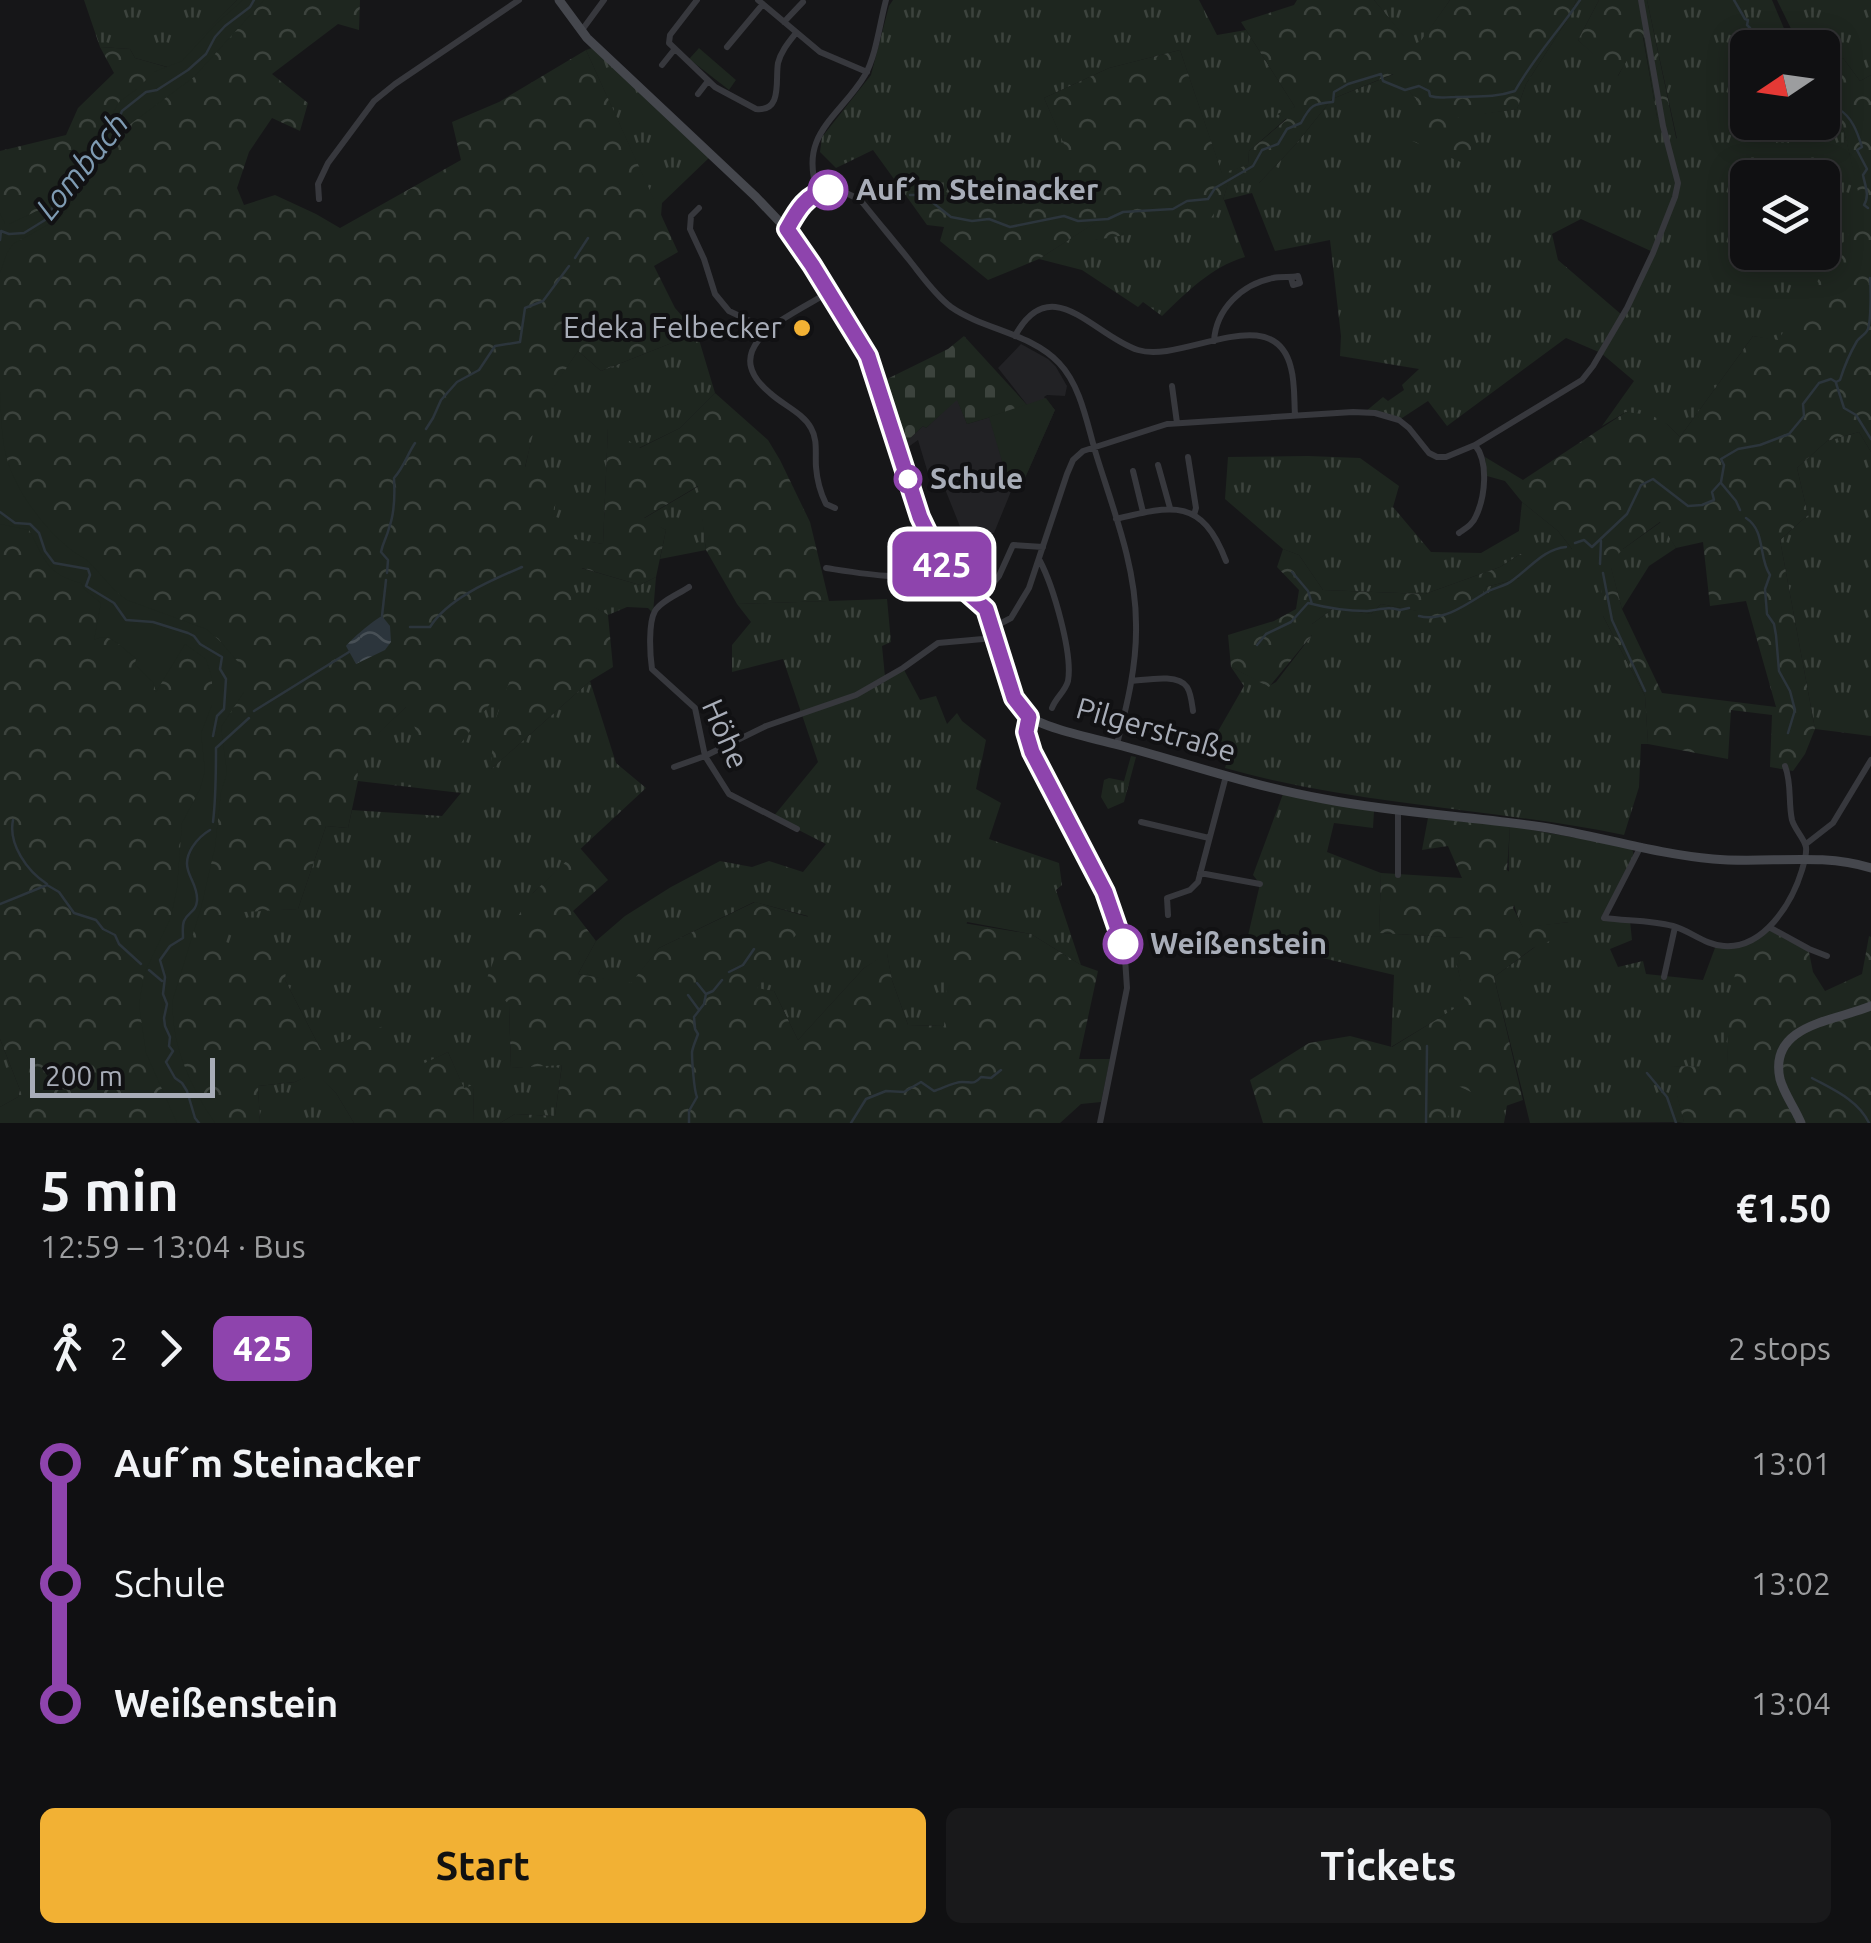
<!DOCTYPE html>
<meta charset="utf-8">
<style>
body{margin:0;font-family:Ubuntu,sans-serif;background:#19191b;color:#f1f3f6;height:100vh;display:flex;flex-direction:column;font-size:38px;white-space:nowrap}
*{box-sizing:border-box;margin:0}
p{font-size:32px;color:#9c9d9f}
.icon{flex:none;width:55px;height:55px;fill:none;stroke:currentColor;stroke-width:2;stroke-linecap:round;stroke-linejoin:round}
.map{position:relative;height:1123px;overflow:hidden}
.panel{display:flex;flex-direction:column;background:#101012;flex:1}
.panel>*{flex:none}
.badge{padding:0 20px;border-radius:15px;font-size:35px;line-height:65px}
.needle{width:65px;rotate:257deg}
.tools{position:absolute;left:1730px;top:30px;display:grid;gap:20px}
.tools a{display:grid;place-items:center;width:110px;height:110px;border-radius:15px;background:#101012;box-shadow:0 5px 25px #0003,0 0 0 2px #303032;font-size:50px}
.scale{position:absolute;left:30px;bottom:25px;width:185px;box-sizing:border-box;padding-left:10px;border:5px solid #a8adb8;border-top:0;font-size:28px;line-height:35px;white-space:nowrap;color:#a8adb8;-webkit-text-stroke:8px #111113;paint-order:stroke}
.map>.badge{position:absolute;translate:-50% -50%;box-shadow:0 0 0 5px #fff}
.legs{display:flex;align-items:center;gap:15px;height:110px;padding:0 40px;font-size:32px}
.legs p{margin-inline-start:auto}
.summary{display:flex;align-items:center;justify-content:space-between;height:170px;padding:0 40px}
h1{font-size:55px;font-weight:600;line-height:75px}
.button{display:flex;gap:20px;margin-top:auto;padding:20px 40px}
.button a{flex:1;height:115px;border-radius:15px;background:#f2b134;color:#111;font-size:40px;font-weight:600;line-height:115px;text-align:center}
.button a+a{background:#19191b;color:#f1f3f6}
ul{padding:0 40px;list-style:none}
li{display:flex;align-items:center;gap:35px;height:120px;font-size:38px}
li i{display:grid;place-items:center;width:15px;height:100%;margin:0 12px;background:currentColor}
li i::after{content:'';width:25px;height:25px;margin:-12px;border:8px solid;border-radius:50%;background:#101012}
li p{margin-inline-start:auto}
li:first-child i{background:linear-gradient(#0000 50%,currentColor 0)}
li:last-child i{background:linear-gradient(currentColor 50%,#0000 0)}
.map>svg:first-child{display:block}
.built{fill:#222225}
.grass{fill:url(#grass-tufts);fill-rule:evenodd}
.forest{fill:url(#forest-crowns)}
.cemetery{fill:url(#cemetery-stones)}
.green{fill:#1e261f}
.water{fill:url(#water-waves)}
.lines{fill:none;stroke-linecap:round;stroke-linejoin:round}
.stream{stroke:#2c353c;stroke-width:2.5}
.minor{stroke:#37383d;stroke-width:6}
.secondary{stroke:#45474d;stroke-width:9}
.line-1-casing{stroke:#fff;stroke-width:22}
.line-1{stroke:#8e44ad;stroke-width:15}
.stop-1-dot{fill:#fff;stroke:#8e44ad;stroke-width:5}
.poi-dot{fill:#f2b134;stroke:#111113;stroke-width:4}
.labels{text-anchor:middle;stroke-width:8;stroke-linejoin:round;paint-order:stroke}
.stop-label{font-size:30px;font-weight:bold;fill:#a8adb8;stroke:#111113;text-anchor:start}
.poi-label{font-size:30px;fill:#a8adb8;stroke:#111113;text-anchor:end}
.street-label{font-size:30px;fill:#a8adb8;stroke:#111113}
.water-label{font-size:32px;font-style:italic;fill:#7f9bb3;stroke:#111113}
</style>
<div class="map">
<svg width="1871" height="1123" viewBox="0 0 1871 1123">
<defs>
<pattern id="grass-tufts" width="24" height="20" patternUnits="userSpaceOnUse" patternTransform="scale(2.5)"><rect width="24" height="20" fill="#1e261f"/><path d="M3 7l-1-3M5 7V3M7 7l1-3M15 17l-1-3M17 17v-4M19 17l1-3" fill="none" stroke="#3c433d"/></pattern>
<pattern id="forest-crowns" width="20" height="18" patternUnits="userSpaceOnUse" patternTransform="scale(2.5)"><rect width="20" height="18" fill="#1e261f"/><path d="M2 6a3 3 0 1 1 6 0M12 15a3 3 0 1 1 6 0" fill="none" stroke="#3c433d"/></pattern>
<pattern id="cemetery-stones" width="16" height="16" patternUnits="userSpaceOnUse" patternTransform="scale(2.5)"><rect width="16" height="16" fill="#1e261f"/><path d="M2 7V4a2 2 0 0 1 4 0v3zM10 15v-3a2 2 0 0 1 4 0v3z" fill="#3c433d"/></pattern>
<pattern id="water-waves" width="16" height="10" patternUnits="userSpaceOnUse" patternTransform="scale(2.5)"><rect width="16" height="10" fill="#2c353c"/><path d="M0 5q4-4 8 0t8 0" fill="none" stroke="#485056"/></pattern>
</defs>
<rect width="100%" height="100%" fill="#161618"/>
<path class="built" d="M1021,344l27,15 8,8 11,19 -2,10 -18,-1 -3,2 11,13 -30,68 -13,11 -18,44 -33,-4 -18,-45 -7,-5 -6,1 -12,-40 -14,10 -1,-5 20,-19 3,2 31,-29 10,25 61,-18 -30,-38z"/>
<path class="grass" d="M84,0h153l-66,68 -36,-10 -5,-9 -30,-2z
M893,0h306l18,35 29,-5 49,77 -16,8 8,3 -38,33 -1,14 -26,9 -42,-124 -71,18 -65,30 43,97 -87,19 -11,-13 -87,-11 -29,-40 -37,18 -16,-16 2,-15 49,-62 18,-69z
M1374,0h76l-35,50z
M1576,0h23l-21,40 40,36 24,-44 15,85 20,22 -30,-139h125l16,38 -26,8 -15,-2 1,78h74l1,-10 21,19 20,82 -86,128 -25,-5 -73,101 -13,-13 -41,-12 -24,14 32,-45 -33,-28 -35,-15 -119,88 -19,-25 -29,19 -34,-8 18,-15 5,4 16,-11 -2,-5 17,-16 -79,-13 1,-20 -11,-96 -55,11 -23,-58 -28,7 21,57c-34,10 -58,35 -83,59l-19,-14 -5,5 -56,-37 -43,-11 57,-37 -1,18 128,-40 5,-17h31l37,-39 36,-45 62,-25 22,25 27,20 74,-10 9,-25 45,-70zM1748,178h74v74h-74zM1581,219l72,33 -31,63 -64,-55 -6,-26z
M1777,0h94v75l-11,6 -17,-23 -18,5 -2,-1 -1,-14 -22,-1z
M592,48l120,107 -50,48 -1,13 -75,-166z
M697,333l18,60 -35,35 -41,20 -31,-20 -5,116 -51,-8 -27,-68 13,-59 40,-58 23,20z
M1859,432l12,20v284l-56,-7 -35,-189 28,-25 -11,-47 30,-27z
M1308,456l52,2 39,28 -6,21 38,45 50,1 38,-22 3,-29 36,29 14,18h51l38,-27 15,26 -27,18 -27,43 -11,-41 -8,48 42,80 3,48h-7l-2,43 -15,48c-133,-27 -269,-30 -399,-67l7,-24 -19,-4 31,-54 -13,-19 38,19 7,-4 36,-47v-11l22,-16 37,6 10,-10 37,7 -5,23 73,-47 34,-9 2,-25 -22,14 -75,27 -102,-4 -24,-35 -16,-6 -58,-50 3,-42z
M699,486l7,64 -46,9 6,-29 -23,-11z
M581,568l59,17 16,-8 -3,36 -5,-5 -21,-1 -19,8 -40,-22z
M887,599l4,43 -9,4 3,31 18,-9 17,32 16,-4 11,28 10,-11 5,8 24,19 -10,49 25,14 -12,36 70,24 3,22 -6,5 25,75 -50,-31 -64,-12 -23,104 -36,-1 -16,-45 -5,-26 -23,14 -66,72 -24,-49 -18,-2 52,-73 -54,-14 -95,46 -28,36 -53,-10 18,-33 29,-25 46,-29 49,-26 32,6 17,-6 34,11 23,-28 -53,-27 45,-55 -35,-103 -51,13v-27l19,-23 -14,-18z
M516,667l-25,102 99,-88 26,82 30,25 -113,105 -24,112 2,63 51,-4 -7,52 -40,-2 -15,9h-26l-1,-37 -9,3 -16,-37 -42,21 -85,-23 -36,-70 -60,-26 1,-42 72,-3 28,-83 22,2 4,-18 90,6 19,-23 -103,-12 -2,-27 51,-48z
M1131,756l5,1 -12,45 -16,7 -7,-12 3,-17 5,-2 15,3z
M1283,794l91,17 -1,17 -39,-5 -7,29 54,21 -2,60 86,5 -8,27 9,37 -75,45 3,-72 -147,-35 13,-56 -7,-9z
M1510,826l122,22 2,8 -30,61 26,4 2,19 -22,9 8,18 25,-6 3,13 57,6 12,-32 24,-1 12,-5c-22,42 -22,79 -24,126l-57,-2 14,56 -154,1 -36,-146 75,-55 -46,6c-17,-34 -15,-66 -13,-102z
M0,1039l20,51 -2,7 -18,10z
M315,1072l21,21 18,30h-94l-2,-37 37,-4z
M1451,1081l56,24 -3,18h-61z"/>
<path class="forest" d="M237,0h123l-1,30 -21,-6 -66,50 36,29 -8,28 -28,-13 -23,34 -12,36 7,17 31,-10 41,19 24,14 121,-68 -9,-38 47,-20 87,-52 92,202 -24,14 21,42 22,25 -96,38 -23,-20 -39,58 -14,58 33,12 -6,56 51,9 5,-117 32,21 40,-20 35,-35 53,47 12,20 30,62 19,79 -92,3 -31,-54 -8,-64 -54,32 22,12 -10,47 -16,8 -58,-17 -13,24 39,23 5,52 -23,14 -100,89 6,-52 17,-46 -54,74 -36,1 -17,-40 -49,47 1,27 -10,47 -22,-2 -28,83 -72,4v41l62,-6 -3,32 36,70 68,-26 17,48 42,-20 16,36 9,-3 1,38h-120l-18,-30 -21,-20 -20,9 -37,4 2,37h-260v-16l18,-10 2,-7 -20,-51v-888l66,-16 12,-27 36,-35 -14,-26 30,2 5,9 35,10z
M1297,0h77l41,49 35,-49h126l-5,14 -45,70 -9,25 -73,11 30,23 -9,21 -55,-24 6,-41 -23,-25 -61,25 -36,45 -37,39 -31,1 -5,16 -14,21 -114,19v-17l-56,36 -51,21 -48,-39 4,-14 -17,-2 -25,-35 87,11 12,12 85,-18 -42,-97 65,-30 71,-18 42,123 26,-8 1,-14 38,-32 -10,-5 18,-7 -54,-85 53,-17z
M1599,0h48l30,142 -20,-25 -14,-83 -26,43 -39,-37z
M1843,58l17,23 11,-6v377l-12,-20 -32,9 -30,27 11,47 -28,25 35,189 -10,25 -12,17 -23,-4 2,-52 -41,-5 -3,49 -80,-15 -3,-48 -42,-80 -3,-41 11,-8 11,42 40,84 114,14 -30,-106 -36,5 -7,-64 -27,6 -16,-26 -37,27 -20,22 -31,-22 -14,-18 -36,-29 -17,-21 -18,-5 -2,-19 38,23 103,-68 25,3 16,9 13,13 73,-101 25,4 85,-127 -19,-82 -21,-19v-46z
M1283,549l16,6 24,35 102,4 75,-27 22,-14 19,-2 -21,27 -34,9 -20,36 -54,12 5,-24 -36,-7 -10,10 -37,-6 -22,16v11l-43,52 -38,-20 -3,-32 46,-14 22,-12 3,-19 -22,-23z
M1428,818l82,8 -3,44 16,13 -10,25 10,19 47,-5 -6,13 -31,13 -39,29 29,123 -20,7 -49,-23 -7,39h-184l-13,-43 59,-37 41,-7 42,11 73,-45 -8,-37 7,-27 -85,-5 2,-60 81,5 -14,-32 -26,4z
M580,848l28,32 -35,31 23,30 -18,33 53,9 28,-35 96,-46 54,15 -52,71 17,3 24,49 66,-72 23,-15 5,27 16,45 36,1 7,-105 80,13 50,31 17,6 -19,88h31l-9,43 -20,2 -21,19h-560l15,-9 40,2 7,-51 -51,3 -2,-63 -22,-27 13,-34 33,-51z
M1770,930l39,22 4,20 12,19 37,-17 7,-38 2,1v186h-195l8,-1 -15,-56 58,1c1,-36 -1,-94 23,-124 5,-5 14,-9 20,-13z"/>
<path class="cemetery" d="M964,336l64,70 -61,18 -10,-24 -31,28 -3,-2 -19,18 -21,-63 65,-32z"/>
<path class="green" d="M243,0h21l-70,77 -69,51 -61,86 -11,8 -40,22 -6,9 -7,20v-60l5,11h4l41,-19 19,-22 23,-42 19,-24 8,-15 18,-13 17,-17 28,-11 35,-38z
M699,48l37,32 -7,10 -40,-31z
M0,392c1,18 1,36 4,54 6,38 36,78 66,103 6,5 13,8 19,13 13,13 22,27 38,38l79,29 13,11 25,29v23l-23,35 6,46 -6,19 -6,55 -14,61 -28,91c-3,44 18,89 42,124h-38l-31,-70 -7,-48 5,-31 27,-57 6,-29 5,-65 18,-34 5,-18 -4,-38 11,-28v-27l-6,-19 -21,-15 -29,48 -3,-10 -18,-17 1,-7c-15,-9 -24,-27 -42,-18l7,-37 -16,-13 -4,-7c-36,-9 -36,-25 -52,-53l-29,-6z
M1046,398l9,12 -30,68 -11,-8 -8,5 -17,-58z"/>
<path class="water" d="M382,616l8,10 1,16 -6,8 -29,14 -10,-18c3,-5 29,-27 36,-30z"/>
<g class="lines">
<path class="stream" d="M1734,0l11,19 3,1 -1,5 3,3 -3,3 3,2 1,8 -2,4 2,3
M1822,101c5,4 11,6 16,8 14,7 20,25 24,38l-5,3 10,19 -4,6c2,10 7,21 1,30l4,3
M910,195h7l15,7 19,15 21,4 17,-2 21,8 54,-11 14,5 30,-2 15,-7 50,-3 14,-8 21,-2 7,-11 38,-22 9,-16 16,-6 9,-15 14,-6c10,-19 12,-19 32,-21l1,-10 14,-8 33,-10 2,7 22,9 14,-4 10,5 1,5c10,3 14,1 25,1 21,-1 39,1 60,-6 19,-34 43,-59 65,-91
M0,240l1,-9 8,3 15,-1 21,-13 10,-16 12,-7 13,-18 19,-37 10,-13 8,-6 5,-12 24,-19 11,-2 31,-20 18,-16 9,-17 10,-11 25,-19 4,-7
M575,258l13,-20
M1836,383l8,25 12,7 15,24
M426,429l7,-11 8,-18 16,-18 22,-12 16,-24 25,-4 5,-34 18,-7 26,-35
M1721,483l15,18 4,9
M0,512l15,11 15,1 9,9 6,18 9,12 34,6 2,6 -4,11 28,17 12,17 27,2 35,11 6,3 6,8 22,13 -2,12 6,10 -2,30 -7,7 -4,20
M1746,518c20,13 12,39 24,57l-5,14 2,25 7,10 2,11 3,36 11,20 5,19 -7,23
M1575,543l9,-3 8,7 35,-33 14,-29 12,-6 35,27 14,-1 12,-5 -2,-8 9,-10 3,-17 -3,-6 17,-10 22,-4 29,-11 15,-18 -1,-12 16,-21 12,-4 5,3 4,-2c4,-13 10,-27 17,-39 3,-4 9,-7 11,-12 3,-9 3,-39 2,-51
M1600,564l1,-23
M1292,572l16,19 4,13
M387,573l1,-13 -7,-8c2,-10 6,-15 8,-24 6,-16 6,-33 5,-50 10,-11 13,-23 21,-35
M1603,573l9,47 33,71
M382,616l4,-36
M1419,616c23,6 47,-11 66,-23 9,-6 20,-6 28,-13 18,-13 31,-31 53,-33
M410,627h20c18,-29 62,-47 92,-60
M1257,645l9,-11 25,-12 17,-19c19,5 40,8 59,8 12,-1 21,-5 33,-1l9,-2
M254,711l95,-59
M13,820c-5,24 14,51 34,64
M213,822c3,-25 3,-49 3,-74l33,-30
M0,904l47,-19 12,7 15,21 22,7 7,9 12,6 4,9 22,20
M149,970l13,11
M729,972l14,-7 11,-16
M697,983l8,10
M688,995l11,15
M1647,1073l20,24 9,26
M1812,1078c22,12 46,22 57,45
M199,1123l-4,-5 -8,-27 -5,-8 -7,-5 -9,-16 7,-11 -4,-5 1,-9 -5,-11 -1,-8 3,-14 -4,-10 2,-17 -5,-17 10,-14 13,-8c0,-6 -1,-12 1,-17 4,-9 12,-9 13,-20 1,-13 -6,-20 -9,-31 -5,-16 10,-33 22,-40
M689,1123v-12l8,-14c-3,-6 -5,-37 -5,-45 1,-6 4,-12 6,-18l-3,-5 -1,-12 10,-13 2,-10 7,-3 9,-11
M851,1123l15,-24 20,-8 18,1 17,-10 13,9c9,-3 20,-9 28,-9 10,0 12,3 19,-5l10,1 10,-8
M1426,1123l1,-77"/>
<path class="minor" d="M697,0l-27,35 -1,8 46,44 41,22c27,3 19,-29 22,-46 3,-12 11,-21 18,-30
M758,0l62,52 47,20
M784,22l19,-20
M582,30l22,-30
M727,47l36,-43
M662,65l12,-15
M698,94l10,-13
M818,192c18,-4 30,0 44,10 16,20 32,39 48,59 12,15 25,34 41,46 33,23 80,26 108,56 22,23 28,61 37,91 17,55 40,112 40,170 1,41 -9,81 -19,120
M818,192c-21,-58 22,-75 47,-117 11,-19 15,-53 21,-75
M319,199l-1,-15 10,-21 46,-62 21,-17 124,-84
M699,208l-8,8 -1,13 14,30 11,35 14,17 21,10 13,12
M787,229l16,-25 15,-12
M829,292c-35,22 -116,54 -59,101 13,12 33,20 41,35 7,12 4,26 5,39 1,13 4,25 10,37l9,4
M1015,336c36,-67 79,0 123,14 45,14 136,-52 153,18 4,15 3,31 4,47
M1214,341c2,-32 28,-57 59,-63 9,-2 17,0 25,-2l2,7 -7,2 -2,-7
M1172,386l5,37
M1188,457l8,51 -2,7
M1158,465l12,43
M1133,471l10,41
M1116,519c57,-14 86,-21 110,42
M1459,533c7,-5 14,-9 17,-17 9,-19 13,-54 -1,-71
M934,546l35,-11
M901,548l15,27
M1040,561c13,25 33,92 28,120 -3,11 -12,16 -16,27
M826,568c39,6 81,14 119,2
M994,582l5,-6 14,-31 30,2
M689,587c-10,7 -28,14 -34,24 -7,12 -5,44 -3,58l43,39 10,48 24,38 68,35
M992,628l19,-10 18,-30 38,-114 6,-14 10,-9 84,-27 186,-12 22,1 24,7 10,8 20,25 8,4h9l29,-12 107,-65 11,-14 34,-58 26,-55 22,-56 3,-14 -15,-57 -22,-126
M1132,681c14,-1 46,-8 55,6 4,6 5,17 6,24
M1029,717l-3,15 7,19 72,141 14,37 6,29 2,30 -27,135
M674,767l31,-11 61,-30 90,-31 47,-27 35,-25 45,-4 11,-4
M1141,822l68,16
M1806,844l27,-21 38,-63
M1641,846l-37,72c23,3 47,2 69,8 18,5 32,19 51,20 40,3 68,-43 78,-76 2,-7 5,-16 4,-23 -2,-9 -11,-17 -14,-27 -4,-18 0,-36 -7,-54
M1200,873l60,11
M1398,875v-64
M1168,915l-1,-17 23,-8 8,-8 28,-106
M1769,927l40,22 18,7
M1664,977l11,-50"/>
<path class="secondary" d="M559,0l28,38 169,159 39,41 73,117 52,162 21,44 12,18 27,22 6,8c11,27 18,87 39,105 18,15 77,26 101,33 66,18 130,40 198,52 72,14 145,17 218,28 57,9 113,27 171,32 54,5 106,-7 158,9
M1801,1123c-6,-15 -17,-29 -21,-44 -12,-55 56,-58 91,-73"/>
</g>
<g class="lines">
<g class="line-1-casing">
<path id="line-1" d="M828,190c-22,4 -31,21 -41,39l25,36 56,91 52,161 21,44 11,18 34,30 28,89 15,19 -3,15 6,20 73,140 18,52"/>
</g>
<use href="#line-1" class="line-1"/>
</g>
<g class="stop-1-dot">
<circle cx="828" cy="190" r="18"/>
<circle cx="908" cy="479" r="12"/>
<circle cx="1123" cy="944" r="18"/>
</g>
<circle class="poi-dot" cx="802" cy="328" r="10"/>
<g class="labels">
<g class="stop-label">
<text x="856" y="200">Auf´m Steinacker</text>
<text x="930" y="489">Schule</text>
<text x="1150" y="954">Weißenstein</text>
</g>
<g class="poi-label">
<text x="782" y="338">Edeka Felbecker</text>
</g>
<g class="street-label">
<text transform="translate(1156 730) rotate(16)" y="10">Pilgerstraße</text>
<text transform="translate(725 734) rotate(66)" y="10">Höhe</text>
</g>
<g class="water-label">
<text transform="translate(82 166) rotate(-51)" y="11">Lombach</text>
</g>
</g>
</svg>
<div class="tools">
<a><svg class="needle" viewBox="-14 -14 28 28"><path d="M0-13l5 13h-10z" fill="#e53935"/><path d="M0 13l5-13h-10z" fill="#9c9d9f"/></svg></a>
<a><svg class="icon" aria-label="layers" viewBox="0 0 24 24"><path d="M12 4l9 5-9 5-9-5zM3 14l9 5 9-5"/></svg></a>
</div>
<div class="scale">200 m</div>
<b class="badge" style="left:942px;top:564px;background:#8e44ad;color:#fff">425</b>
</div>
<section class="panel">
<div class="summary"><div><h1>5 min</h1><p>12:59 – 13:04 · Bus</p></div><b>€1.50</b></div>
<div class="legs"><svg class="icon" aria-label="walk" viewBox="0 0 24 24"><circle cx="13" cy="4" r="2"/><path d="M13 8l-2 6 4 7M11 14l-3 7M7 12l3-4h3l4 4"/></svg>2<svg class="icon" aria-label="forward" viewBox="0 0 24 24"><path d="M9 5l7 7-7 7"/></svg><b class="badge" style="background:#8e44ad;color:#fff">425</b><p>2 stops</p></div>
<ul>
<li><i style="color:#8e44ad"></i><b>Auf´m Steinacker</b><p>13:01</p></li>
<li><i style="color:#8e44ad"></i><span>Schule</span><p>13:02</p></li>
<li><i style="color:#8e44ad"></i><b>Weißenstein</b><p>13:04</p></li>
</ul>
<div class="button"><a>Start</a><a>Tickets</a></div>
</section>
